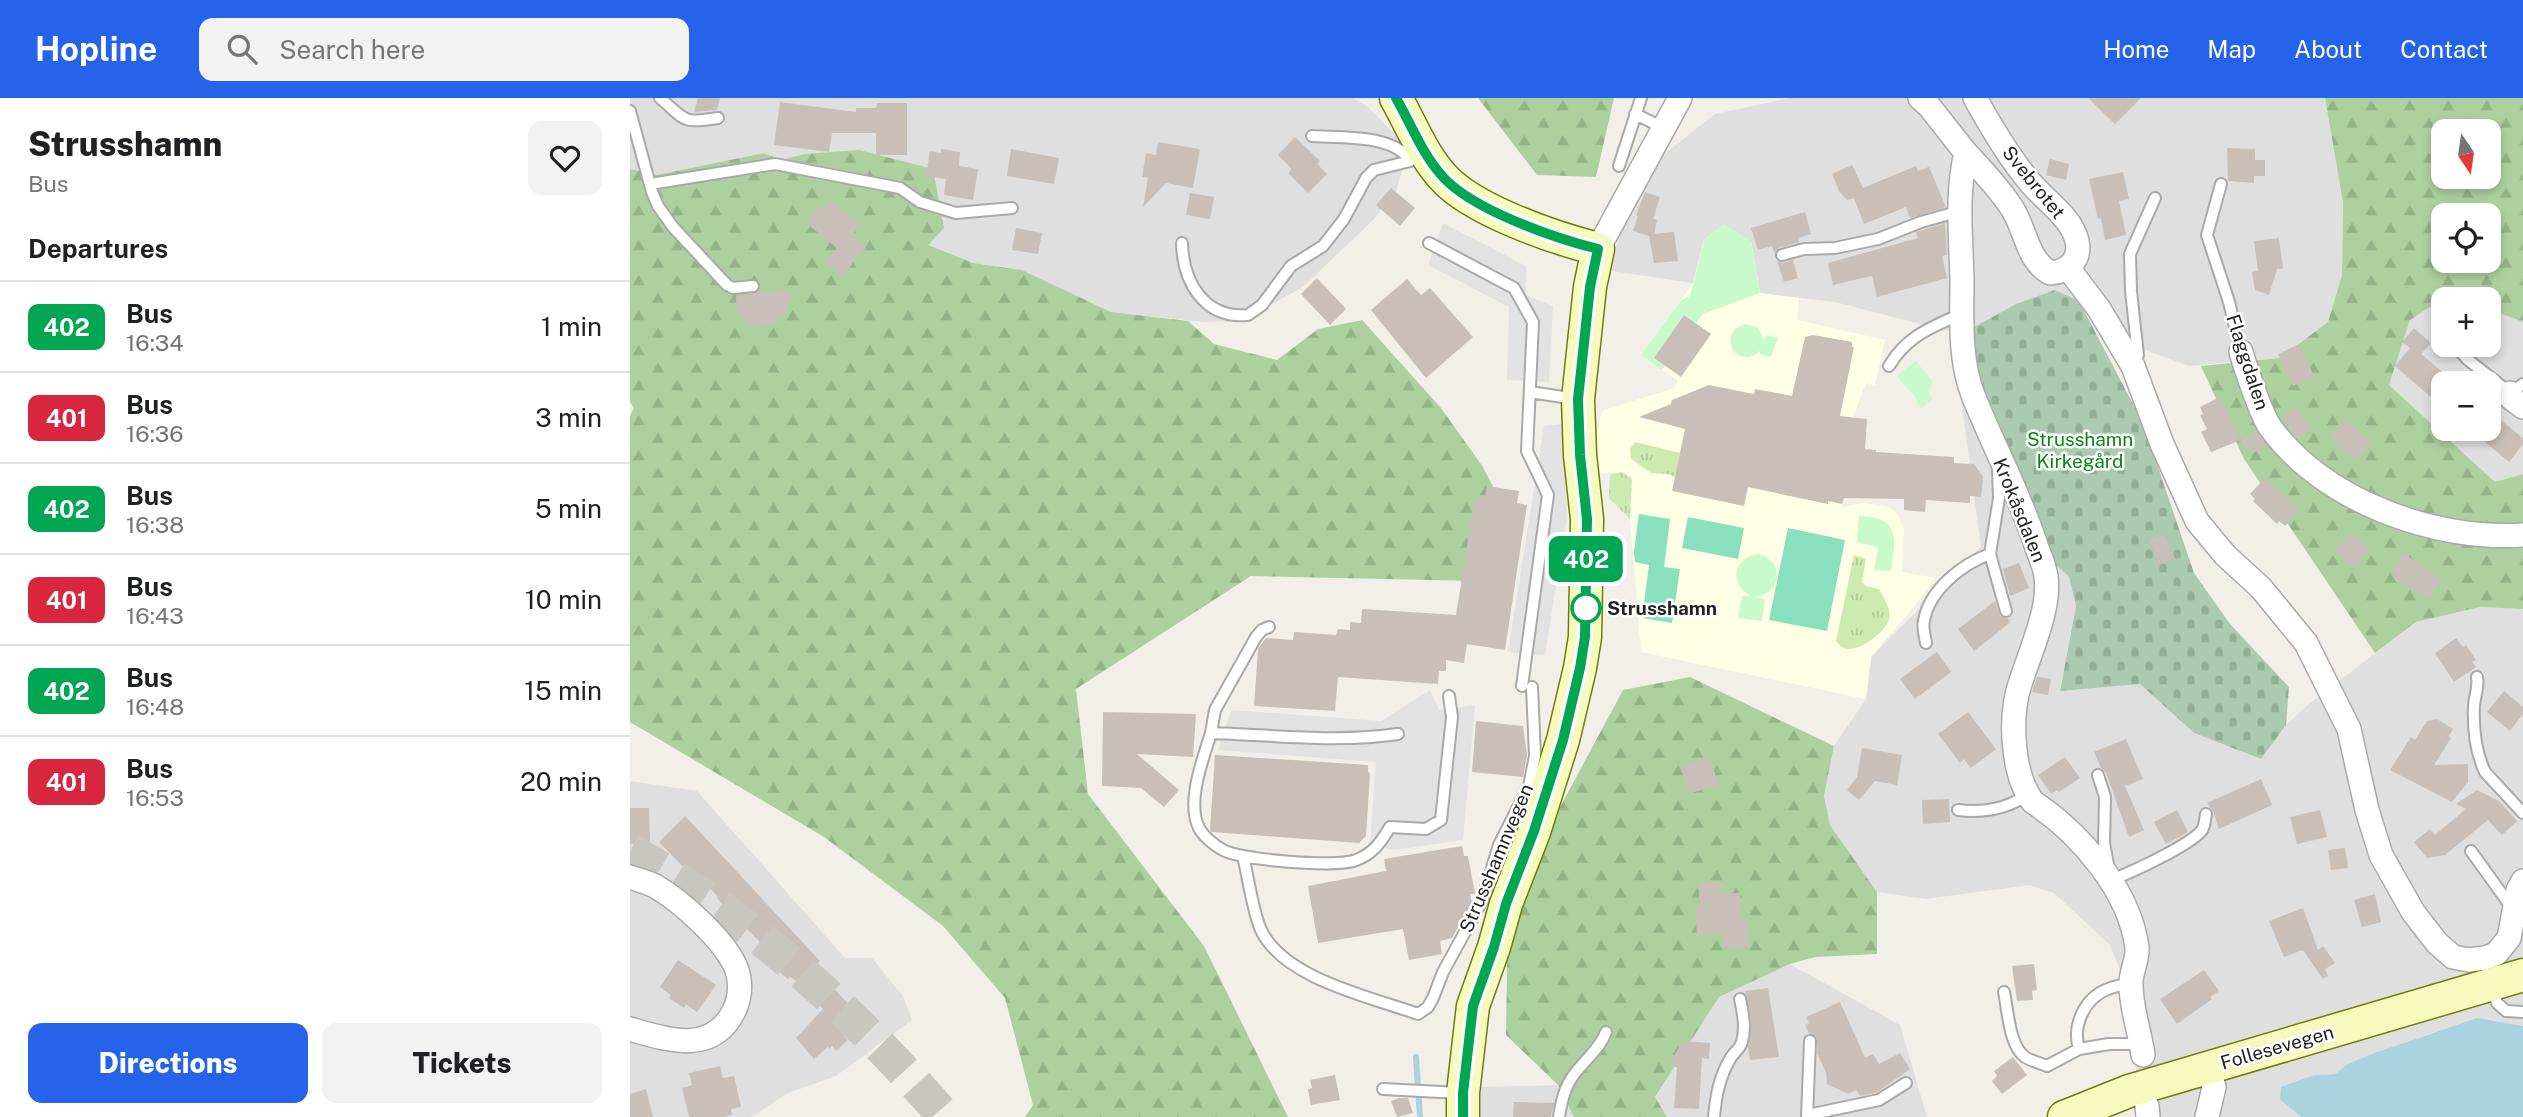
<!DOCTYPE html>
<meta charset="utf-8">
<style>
body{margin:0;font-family:"Public Sans",sans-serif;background:#f2f2f2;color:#202124;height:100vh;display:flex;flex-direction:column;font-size:26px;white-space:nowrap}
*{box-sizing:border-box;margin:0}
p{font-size:23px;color:#757577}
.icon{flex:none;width:38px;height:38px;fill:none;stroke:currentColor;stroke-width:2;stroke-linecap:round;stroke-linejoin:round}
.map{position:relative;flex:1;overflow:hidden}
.side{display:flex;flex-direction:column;background:#fff;width:630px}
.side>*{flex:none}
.badge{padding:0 14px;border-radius:10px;font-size:24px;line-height:46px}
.needle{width:46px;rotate:167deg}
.controls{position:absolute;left:1801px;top:21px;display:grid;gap:14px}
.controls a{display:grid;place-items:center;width:70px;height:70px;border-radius:14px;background:#fff;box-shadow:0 4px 10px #0003;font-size:35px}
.map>.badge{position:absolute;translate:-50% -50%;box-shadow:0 0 0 4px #fff}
h2{padding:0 28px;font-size:26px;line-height:63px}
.round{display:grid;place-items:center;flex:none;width:74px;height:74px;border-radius:14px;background:#f2f2f2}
.summary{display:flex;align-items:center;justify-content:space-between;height:119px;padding:0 28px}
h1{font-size:33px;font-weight:800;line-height:52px}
.action{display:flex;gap:14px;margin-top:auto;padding:14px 28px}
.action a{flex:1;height:80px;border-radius:14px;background:#2563eb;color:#fff;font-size:28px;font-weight:800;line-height:80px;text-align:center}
.action a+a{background:#f2f2f2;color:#202124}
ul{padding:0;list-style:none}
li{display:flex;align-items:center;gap:21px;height:91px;padding:0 28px;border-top:2px solid #e0e0e0}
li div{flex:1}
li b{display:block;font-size:26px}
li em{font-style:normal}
li .badge{min-width:77px;font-weight:700;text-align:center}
header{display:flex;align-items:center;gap:42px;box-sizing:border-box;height:98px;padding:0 35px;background:#2563eb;color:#fff}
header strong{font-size:33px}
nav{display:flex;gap:38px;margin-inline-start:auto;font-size:24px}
.search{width:490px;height:63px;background:#f2f2f2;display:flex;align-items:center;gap:18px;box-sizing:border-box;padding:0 24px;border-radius:14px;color:#757577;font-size:26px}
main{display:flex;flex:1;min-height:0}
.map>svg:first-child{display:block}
.residential{fill:#e0dfdf;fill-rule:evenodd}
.education{fill:#ffffe5}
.grass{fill:url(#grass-tufts)}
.forest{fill:url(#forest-firs);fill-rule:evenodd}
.cemetery{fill:url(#cemetery-stones)}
.park{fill:#c8facc}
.pitch{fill:#88e0be}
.parking{fill:#e2e2e2}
.water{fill:#aad3df}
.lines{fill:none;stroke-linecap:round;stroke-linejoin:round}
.stream{stroke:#aad3df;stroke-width:6}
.building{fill:#c7bfb8}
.primary-tunnel{stroke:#c8c6c1;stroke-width:35;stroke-dasharray:35 18;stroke-linecap:butt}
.lane-casing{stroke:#a9a9a9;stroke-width:14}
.street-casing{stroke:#a9a9a9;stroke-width:26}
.secondary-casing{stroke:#707d05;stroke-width:35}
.lane{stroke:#fff;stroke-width:10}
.street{stroke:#fff;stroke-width:23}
.secondary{stroke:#f7fabf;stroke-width:32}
.line-casing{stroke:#fff;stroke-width:16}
.line{stroke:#00a651;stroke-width:10}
.stop-dot{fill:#fff;stroke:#00a651;stroke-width:3.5}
.labels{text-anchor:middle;stroke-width:5;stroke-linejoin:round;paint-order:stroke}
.street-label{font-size:19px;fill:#222;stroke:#fff}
.park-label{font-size:19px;fill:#0c8416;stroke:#fff}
.stop-label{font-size:19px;font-weight:bold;fill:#222;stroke:#fff;text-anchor:start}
</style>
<header>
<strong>Hopline</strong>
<div class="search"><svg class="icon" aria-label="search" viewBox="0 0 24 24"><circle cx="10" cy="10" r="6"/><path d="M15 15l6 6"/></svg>Search here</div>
<nav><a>Home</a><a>Map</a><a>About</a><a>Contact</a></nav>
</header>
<main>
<section class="side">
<div class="summary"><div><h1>Strusshamn</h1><p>Bus</p></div><a class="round"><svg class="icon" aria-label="heart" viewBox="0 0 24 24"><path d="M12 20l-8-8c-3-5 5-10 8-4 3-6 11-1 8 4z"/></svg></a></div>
<h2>Departures</h2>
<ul>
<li><span class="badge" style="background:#00a651;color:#fff">402</span><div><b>Bus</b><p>16:34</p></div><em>1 min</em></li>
<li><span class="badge" style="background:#d7263d;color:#fff">401</span><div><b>Bus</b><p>16:36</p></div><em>3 min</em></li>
<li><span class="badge" style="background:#00a651;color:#fff">402</span><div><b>Bus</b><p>16:38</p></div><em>5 min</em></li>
<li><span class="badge" style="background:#d7263d;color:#fff">401</span><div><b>Bus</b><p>16:43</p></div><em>10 min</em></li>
<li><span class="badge" style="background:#00a651;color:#fff">402</span><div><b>Bus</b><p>16:48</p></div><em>15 min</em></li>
<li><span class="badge" style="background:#d7263d;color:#fff">401</span><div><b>Bus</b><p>16:53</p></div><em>20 min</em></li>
</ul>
<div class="action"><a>Directions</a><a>Tickets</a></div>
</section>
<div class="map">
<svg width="1893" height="1019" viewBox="0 0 1893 1019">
<defs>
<pattern id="grass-tufts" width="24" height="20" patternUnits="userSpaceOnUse" patternTransform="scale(1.75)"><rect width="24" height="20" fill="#cdebb0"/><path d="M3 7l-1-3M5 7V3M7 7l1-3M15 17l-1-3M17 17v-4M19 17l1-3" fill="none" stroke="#b0c997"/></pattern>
<pattern id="forest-firs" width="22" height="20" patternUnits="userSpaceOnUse" patternTransform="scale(1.75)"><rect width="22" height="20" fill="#add19e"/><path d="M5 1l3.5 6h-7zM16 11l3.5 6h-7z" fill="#95b388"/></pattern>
<pattern id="cemetery-stones" width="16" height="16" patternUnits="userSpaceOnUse" patternTransform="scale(1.75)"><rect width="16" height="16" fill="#aacbaf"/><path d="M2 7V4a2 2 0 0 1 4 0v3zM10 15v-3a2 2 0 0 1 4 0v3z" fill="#92ae96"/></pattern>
</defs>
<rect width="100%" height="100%" fill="#f2efe9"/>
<path class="residential" d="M0,0h723l15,9 40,41 -12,44 -23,28 -70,67 -62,34 -37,1 -93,-10 -89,-42 -49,-7 -46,-18 -123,-91 -23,6 -17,-7 -108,22 -26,-6z
M1160,0h535l18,105 -1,72 -14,47 -48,36 -91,8 -66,-24 -44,-41 -26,261 16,15 7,29 -16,84 80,-6 54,49 67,26 25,-34 23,-21 107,-82 64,-15 43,2v417l-89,6 -86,32 -13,10 -21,1 -34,25 22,17h-163l-7,-117 -22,-55 -56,-52 -24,-8 -104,14 -49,-7 -47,-67 -6,-29 10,-50 32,-47 5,-42 110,-110 -29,-215 -117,-30 -75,-9 -9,-52 -46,-3 -12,45 -81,-12 17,-89 86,-68z
M1820,196l14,5h-21v46h45l1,-36 34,13v152l-28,8 -106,-97 21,-65zM1813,285h45v46h-45z
M0,683l67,10 148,167h27l31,38 9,24 -76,56 -48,17 -37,24h-121z
M1160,866l110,61 27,92h-260l-12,-20 64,-100z
M928,987l16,32h-93v-30z"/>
<path class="education" d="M1074,142l47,1 9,52 39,5 -2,22 88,20 -10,45 -9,-2 -12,31 -2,43 -10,47 2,5 5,-4 14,-2 26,4 9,8 6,14 -2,43 33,6 -17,24 -47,55 -5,42 -225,-47 -11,-133 2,-40 -10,-7 -26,2 -1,-29 7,-34 72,-23 3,-5v-3l-36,-25 52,-72z"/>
<path class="grass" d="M1005,344l45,11 -5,24 -7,-3 -17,-1 -20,-14 -1,-10z
M992,374l10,7 -2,40 -21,-21 1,-23z
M1224,457l12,4 -4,23 4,4 13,3c5,9 13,21 10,31 -4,12 -27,29 -39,29 -6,1 -11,-4 -14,-8z"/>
<path class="forest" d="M848,0h136l-18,79 -59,-2z
M1695,0h198v224l-34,-13 -1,-10h-24l-14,-5 -40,26 -21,65 106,97 28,-8v135l-43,-2 -64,15 -41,31 -131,-194 -43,-93 79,-8 48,-36 14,-47 1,-72zM1813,33h45v46h-45zM1813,117h45v46h-45z
M229,52l74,19 11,59 -16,17 45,18 49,7 89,42 77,9 26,23 63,16 41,-31 44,-9 79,88 42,59 29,57 -36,57 -225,-5 -175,113 12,105 116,152 84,171h-263l8,-12 -28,-107 -62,-72 -119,-89 -194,-115v-306l4,-8 -4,-6v-233l26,6 108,-22 17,7 23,-6z
M1060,579l144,69 -10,50 6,29 47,67v62l-62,3 -25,7 -71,33 -64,100 12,20h-93l-16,-32 -52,-50 2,-131 115,-214z"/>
<path class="cemetery" d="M1425,192l24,11 64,122 51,150 36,51 59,63 -3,38 -25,34 -67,-26 -54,-49 -80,7 16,-85 -7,-29 -16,-15 -79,-182 -7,-49 49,-27z"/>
<path class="park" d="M1094,126l27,17 9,52 -57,21 -7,10 -12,-9 -30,43 11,8 -3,4 -21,-15 40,-55 9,-4 15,-58z
M1117,226l11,4 6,12 3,-5 11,3 -7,19 -11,-3v-3c-25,22 -45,-21 -13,-27z
M1286,263l17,21 -5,8 4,9 -11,10 -7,-14 -18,-19z
M1229,418c43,1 36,23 32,55l-17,-1 4,-23 -21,-5z
M1129,456c27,8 22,42 -6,43l12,2 -3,22 -24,-3 4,-22h9c-22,-11 -19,-39 8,-42z"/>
<path class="pitch" d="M1009,416l31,5 -6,48 16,2 -8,54 -30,-5 7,-53 -14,-3 -1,-10z
M1058,419l56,11 -6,31 -56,-11z
M1158,430l57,12 -18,91 -58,-11z"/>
<path class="parking" d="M813,125l83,43v29l27,11 -4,76 -42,-2 2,-73 -81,-42z
M932,326l5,92 -22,139 -37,-3 36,-226z
M800,592l9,20 36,-5 -12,135 -68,10 -25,-6 6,-82 -158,-12 13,-40 150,11z"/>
<path class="water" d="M1847,920l46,8v91h-221l-22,-17 1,-13 33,-12 21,-1 13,-10 21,-9z"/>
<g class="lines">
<path class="stream" d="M786,959l4,60"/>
</g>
<path class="building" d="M68,0h22l-3,12 -23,2z
M1458,0h53l-26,26z
M150,4l76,10v-4h20l1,-5h30v52h-31v-22h-44l-3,19 -55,-7z
M665,39l25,24 -3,3 10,10 -19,19 -19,-19 2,-6 -13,-13z
M528,44l42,7 -7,39 -27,-5 -23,24 5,-29 -6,-1 4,-24 10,2z
M1597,50l28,1v11h10v16h-11v7l-26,-2z
M311,51l19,3 -1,14 19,3 -5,31 -29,-5 2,-16 -20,-3 4,-25 11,2z
M381,51l48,9 -5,26 -47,-8z
M1420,61l19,5 -3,16 -20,-5z
M1222,67l11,23 53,-22 2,5 11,-4 17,40 -36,11 -4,-11 -42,17 -10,-26 -7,2 -8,-9 -7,-17z
M1493,74l6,27 -10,2 7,34 -21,5 -4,-22 -3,1 -9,-40z
M761,90l24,20 -15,18 -24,-21z
M1015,94l15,5 -7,22 4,1 -3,14 20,-2 4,29 -24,2 -5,-27 -16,-5 5,-15 -2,-1z
M560,95l24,4 -4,22 -24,-4z
M199,102l32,24 -9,12 14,10 -23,30 -18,-12 12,-16 -31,-25 12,-16 4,3z
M1175,114l6,22 -13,4 1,4 -20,6 -5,5 -2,-7 -14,4 -7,-22z
M1315,125l2,32 -5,1 5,22 -70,19 -5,-21 -39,9 -5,-22 90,-25 -2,-6z
M386,130l26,5 -4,21 -26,-4z
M1649,140l4,31h-6l-8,26 -14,-5 -3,-18 6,-1 -4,-30z
M1163,162l5,18 -14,4 -7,-21 6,2z
M687,180l29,31 -16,16 -29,-31z
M777,181l14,16 9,-7 43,49 -47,41 -55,-68z
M161,191v12l-6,7 1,7 -14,10 -25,2 -1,-10 -3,1 -6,-5 -1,-17z
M1054,217l27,19 -30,43 -27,-19z
M1784,230l17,15 -10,11 30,25 -4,4h-4v5l-10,11 -38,-33 15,-18 -8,-6z
M1183,237l39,7v5h2l-14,69 27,3 -2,30 11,1v2l78,5v6l20,1 9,13 -2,20 -11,-1v7l-44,-3 -1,12 -21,-2v-11l-60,-1 -2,6 -14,-3v3l-80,-17 -4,19 -72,-15 13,-62 -46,-12 32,-13 1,-4 37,-15 45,9 1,-5 37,7 13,-59z
M1669,246l15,32 -21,10 -15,-32z
M1590,299l21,43 -30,12 -10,-20 6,-3 -7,-14 3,-1 -3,-7z
M1667,309l15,20 -14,11 -17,-20z
M1867,319l26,21v6l-14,18 -29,-24z
M1715,322l26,23 -16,17 -19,-14 2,-2 -8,-7z
M1627,334l10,13 -14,8 -14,-12z
M1635,380l35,32 -15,16 -6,-5 -2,3 -24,-23 2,-2 -5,-5z
M857,388l32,5 -2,12 10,2 -22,145 -38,-6 -3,19 -18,-3v11h-7l-1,13 -100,-7 -3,34 -81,-5 4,-57 8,-11 27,2 1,-8 42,3 2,-6 12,1v-8l11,1 1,-14 94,6 19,-118 10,1z
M1720,435l20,16 -16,20 -13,-10 2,-3 -7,-5z
M1535,436l10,25 -16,6 -10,-25z
M1774,455l38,27 -13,18 -7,-5 -2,3 -25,-18 2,-3 -6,-4z
M1389,465l10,25 -19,8 -7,-27z
M1365,503l5,15 8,3 3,3 -37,29 -16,-22z
M1826,540l7,9 3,-2 10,15 -4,2 4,5 -22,15 -19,-29z
M1307,554l14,20 -36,27 -15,-20z
M1407,579l14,2 -3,16 -16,-3z
M1874,593l19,16v7l-13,17 -23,-19z
M473,614l93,2 -3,43 -56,-3 42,36 -15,17 -23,-19 -39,-2z
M1338,614l28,37 -25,19 -7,-9 -4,4 -22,-29z
M1807,621l16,10 -4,7 2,2 -17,27 34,-1v18l-16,20 -62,-32 21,-33 4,3 12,-19z
M846,623l47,5 4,29 -4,22 -51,-5z
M1496,641l17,40 -18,7 19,44 -15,7 -23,-64 -5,-5 -7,-16z
M1232,650l40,7 -5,30 -22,-4 -16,19 -12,-10 10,-13z
M585,657l153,10v6l2,3 -4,62 -7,7 -147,-11 -2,-2z
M1079,659l10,27 -30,10 -9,-27z
M1435,659l15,21 -21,14 -2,-2 -6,4 -13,-19z
M1631,681l11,26 -53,24 -6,-18 -6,-8z
M1847,692l22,11 18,20 -15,14 -14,-15 -43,35 -18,3 -13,-16 16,-13 5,6 31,-26 -10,-5z
M1319,701l1,23 -27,2 -1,-24z
M0,710h19l1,35 -20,1z
M1547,712l11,22 -22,12 -12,-22z
M1690,712l7,27 -30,7 -7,-27z
M55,718l135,145 -6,6 49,53 -19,16 4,4 -12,11 -4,-5 -2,3 -2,-2 -14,12 -18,-21 27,-29 -25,-27 -8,-5 -2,2 -4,-3 -12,-12 -2,-3 2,-2 -7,-8 2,-2 -25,-25 -2,2 -4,-2 -12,-13v-5l-7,-8 1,-1 -23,-25 -2,2 -5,-2 -29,-30z
M832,748l2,10h4l7,38h-5l2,9 -20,35 -12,3 2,13 -33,6 -6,-31 -85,14 -10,-57 78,-15 -2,-12z
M1715,750l3,20 -17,2 -3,-20z
M1089,783l1,13 20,-1 2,24h4l2,30 -24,1 -1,-14 -26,2 -2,-29h5l-2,-24z
M1745,796l6,28 -19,5 -8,-27z
M1673,810l15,42 5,-4 12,17 -10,6 3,7 -5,3 -20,-29 -19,7 -15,-36z
M48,862l38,25 -19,27 -11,-8 -2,4 -15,-10 2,-3 -11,-8z
M1404,866l3,26 -5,1 1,9 -16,1 -5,-35z
M1574,872l15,21 -9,6 2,2 -35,25 -17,-25z
M1138,890l11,69 -29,3 -2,-12 3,-28 -6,-29z
M1210,904l25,56 8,-4 6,10 21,-11 10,16 -34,24 -16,3 -4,-6 -8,4 -21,-10 -1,-12 -9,-19v-15l-8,-5 -4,-8 4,-2 -3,-6z
M1053,943l27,2 -1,16 -7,-1 -3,51 -25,-1 3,-40 -7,-5z
M1383,959l14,18 -25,19 -10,-13 5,-5 -3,-5z
M90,968l3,12 11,-2 7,31 -10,2 1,6 -8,2h-35l-7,-29 10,-3 -3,-12z
M705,977l5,25 -29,5 -3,-16 4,-1 -2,-8z
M16,991l7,28h-23v-23z
M769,1000h9l5,15 -16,4 -6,-16z
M884,1004l40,1 -3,14h-38z"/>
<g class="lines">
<path class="primary-tunnel" d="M0,753c121,67 225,162 315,266"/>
<g class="lane-casing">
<path id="lane" d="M30,0c26,22 21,26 58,20
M0,13l22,81 6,14 15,21 54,58 6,3 20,-2
M1005,16l29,14
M682,38c29,2 83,-2 98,25
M989,68l22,-68
M20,86l125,-20 125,24 20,14 36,11 56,-5
M1591,86l-14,51 22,67 12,50
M552,145c1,39 22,76 66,72l14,-10 29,-39 32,-20 21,-27 22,-41 8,-8 36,-9 12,-8
M799,145l85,45 19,34 -6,129 21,44 -26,191
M1152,157l22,-6 31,-1 43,-9 43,-17 39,-11
M1825,247l12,14 43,34
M1504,266l4,-9 -7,-64 -1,-37 25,-56
M1259,268c18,-30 41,-38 72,-52
M900,294l46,7
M1858,297l22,-2 13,-9
M1368,372l1,28 -9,56 16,57
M639,529l-7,3 -6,7 -41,73 -4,23c62,2 126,10 187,1
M1296,545c-1,-7 -4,-15 -2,-22 5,-31 38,-57 66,-67
M1847,579c2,10 -2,18 -3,28 -1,22 2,48 11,67l38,41
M581,635c-8,26 -25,69 -12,95 4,8 16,18 24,22 18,10 114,18 133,10 17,-6 25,-18 34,-33l36,2 15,-9 11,-103 -3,-21
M1468,677l7,22 -1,46 7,37c19,-7 80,-35 91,-50 3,-4 3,-11 4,-16
M1328,712c27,3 47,-1 70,-15
M1841,753l41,57
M613,758c5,20 10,57 18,74 23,49 110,67 157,84l10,-7 5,-9 10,-26 39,-71 17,-56 30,-59 6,-30 -3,-69
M1862,889l5,16 9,8 17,1
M1374,894c4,19 5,53 21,65 6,4 15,6 22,9l32,-17 30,-5h33
M1449,951c-7,-23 5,-51 29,-60 7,-3 15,-4 22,-6
M753,991l77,4
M1178,1017l71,-15 27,-17
M929,1019c3,-21 8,-37 23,-52 9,-11 19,-19 24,-33
M1084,1019c2,-21 5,-39 16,-58 3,-6 10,-10 12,-17 4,-15 1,-29 -2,-43
M1177,1019l3,-76"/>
</g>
<g class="street-casing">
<path id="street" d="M1290,0l9,8 37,47c-10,41 -5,85 -4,127 0,39 -3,78 11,115 20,50 45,96 62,147 3,11 10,23 11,35 5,30 -17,78 -26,107 -11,33 -8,91 13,118 47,31 97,89 104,146 1,13 -7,25 -6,37 0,24 9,47 12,70
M1336,55c16,17 33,35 46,55 14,22 15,52 38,65 18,-1 31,-13 27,-32 -5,-24 -34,-42 -48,-60 -21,-25 -38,-54 -54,-83
M968,151l82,-151
M1438,170l31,41 34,57 29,78 35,77 28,34 36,33 45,55 43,86 18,81 14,45 32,57 24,31 16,14 16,3 16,-2 11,-4 13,-16 9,-48 5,-9
M1611,254c5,17 20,62 29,75 53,74 165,114 253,108
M1880,295l1,5 12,9
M0,779c8,3 17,5 25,9 26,15 71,55 82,84 4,13 3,28 -3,41 -22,44 -66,29 -104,18
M1517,1008l1,11
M1577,1019l7,-30 -6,-20"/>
</g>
<g class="secondary-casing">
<path id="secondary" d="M766,0c15,26 26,56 47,79 29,33 111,61 155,72l-8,38 -12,112 2,56 7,64 -2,118 -5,31 -17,72 -29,92 -28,72 -12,43 -21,59 -10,87v24
M1434,1019l65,-26 394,-116"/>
</g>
<use href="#lane" class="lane"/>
<use href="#street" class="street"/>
<use href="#secondary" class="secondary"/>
</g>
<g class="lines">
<g class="line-casing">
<path id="line" d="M766,0c15,26 26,56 47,79 30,33 111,61 155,72l-8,38 -12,112 2,56 7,64 -2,118 -5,31 -17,72 -29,91 -28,73 -12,43 -21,59 -10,87v24"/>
</g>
<use href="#line" class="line"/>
</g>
<circle class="stop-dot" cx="956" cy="510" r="14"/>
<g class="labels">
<g class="street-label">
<text transform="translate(1404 84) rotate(51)" y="7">Svebrotet</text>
<text transform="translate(1618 264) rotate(72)" y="7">Flaggdalen</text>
<text transform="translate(1390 412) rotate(68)" y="7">Krokåsdalen</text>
<text transform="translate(866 760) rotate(-67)" y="7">Strusshamnvegen</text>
<text transform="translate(1647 949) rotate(-16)" y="7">Follesevegen</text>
</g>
<g class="park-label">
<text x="1450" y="348">Strusshamn<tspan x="1450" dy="22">Kirkegård</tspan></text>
</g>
<g class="stop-label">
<text x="977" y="517">Strusshamn</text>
</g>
</g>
</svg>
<div class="controls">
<a><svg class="needle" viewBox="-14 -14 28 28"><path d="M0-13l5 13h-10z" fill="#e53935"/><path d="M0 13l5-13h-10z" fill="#757577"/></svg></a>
<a><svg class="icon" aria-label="locate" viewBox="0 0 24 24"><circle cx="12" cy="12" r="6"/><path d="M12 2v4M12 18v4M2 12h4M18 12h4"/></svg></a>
<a>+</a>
<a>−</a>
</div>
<b class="badge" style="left:956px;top:461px;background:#00a651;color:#fff">402</b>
</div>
</main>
